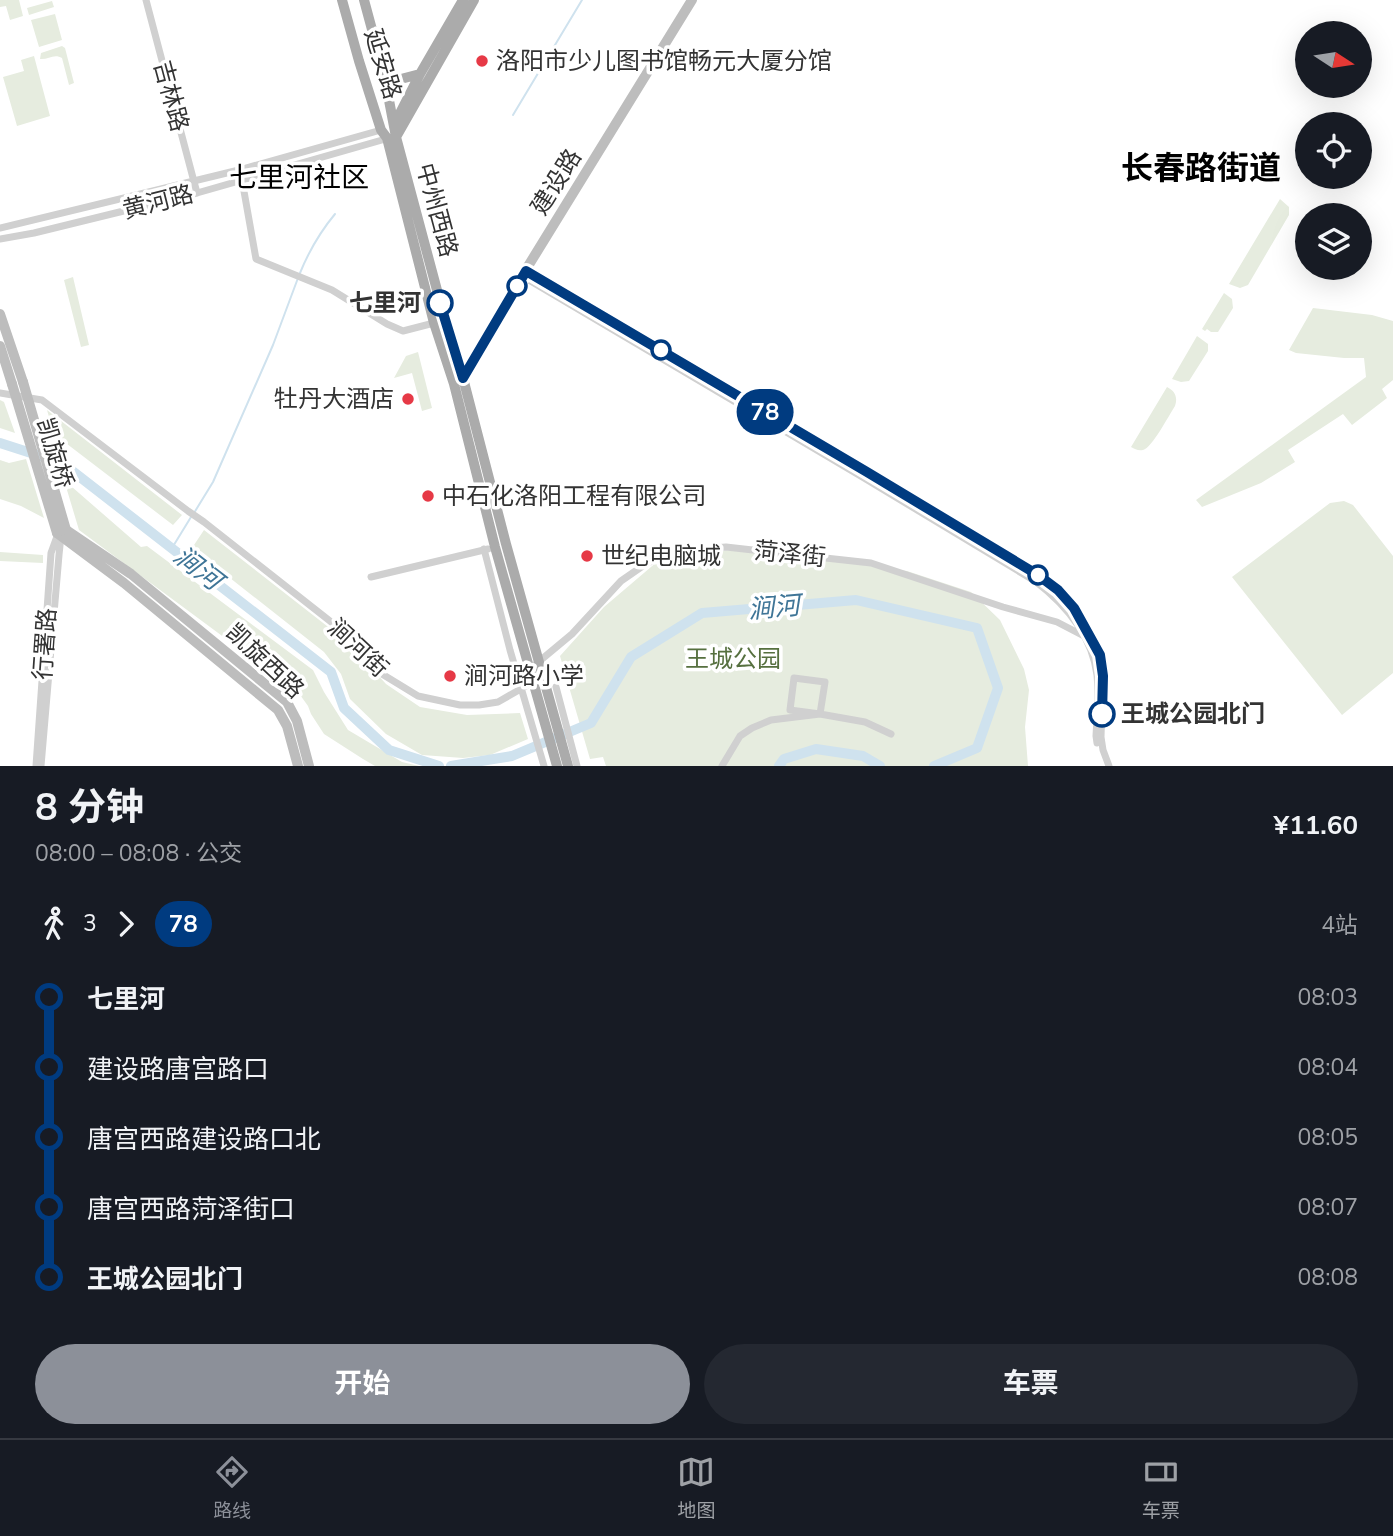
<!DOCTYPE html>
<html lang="zh">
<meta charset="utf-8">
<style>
body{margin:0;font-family:"Nunito Sans","Noto Sans SC",sans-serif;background:#242831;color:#f1f3f6;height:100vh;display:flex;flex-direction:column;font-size:26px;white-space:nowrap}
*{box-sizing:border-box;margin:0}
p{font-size:23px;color:#9ea1a6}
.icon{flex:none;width:38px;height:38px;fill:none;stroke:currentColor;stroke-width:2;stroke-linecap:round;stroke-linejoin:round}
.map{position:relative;height:766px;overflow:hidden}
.sheet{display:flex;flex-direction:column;background:#171b24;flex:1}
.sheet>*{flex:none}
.badge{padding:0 14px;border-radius:23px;font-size:24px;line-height:46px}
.needle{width:46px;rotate:102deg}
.tools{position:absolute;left:1295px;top:21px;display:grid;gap:14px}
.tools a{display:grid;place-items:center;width:77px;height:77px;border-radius:50%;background:#171b24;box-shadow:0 7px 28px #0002;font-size:35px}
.map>.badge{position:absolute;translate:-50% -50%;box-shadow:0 0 0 4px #fff}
.legs{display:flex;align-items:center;gap:10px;height:77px;padding:0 35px;font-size:23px}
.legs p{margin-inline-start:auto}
.head{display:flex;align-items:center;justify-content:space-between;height:119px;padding:0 35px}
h1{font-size:38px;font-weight:700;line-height:52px}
.action{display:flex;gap:14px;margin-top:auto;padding:14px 35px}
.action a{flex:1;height:80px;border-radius:42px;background:#8c9099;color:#fff;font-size:28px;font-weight:700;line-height:80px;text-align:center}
.action a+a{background:#242831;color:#f1f3f6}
ul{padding:0 35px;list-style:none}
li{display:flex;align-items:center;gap:24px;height:70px;font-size:26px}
li i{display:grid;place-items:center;width:10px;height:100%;margin:0 9px;background:currentColor}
li i::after{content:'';width:18px;height:18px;margin:-9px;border:5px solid;border-radius:50%;background:#171b24}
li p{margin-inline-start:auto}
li:first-child i{background:linear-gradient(#0000 50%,currentColor 0)}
li:last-child i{background:linear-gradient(currentColor 50%,#0000 0)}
.dock{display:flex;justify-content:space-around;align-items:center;height:98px;border-top:2px solid #363941;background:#171b24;font-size:19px;color:#9ea1a6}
.dock a{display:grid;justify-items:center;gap:4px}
.dock .current{color:#8c9099}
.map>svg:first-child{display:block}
.green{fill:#e6ecdf}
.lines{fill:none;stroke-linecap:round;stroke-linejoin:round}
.stream{stroke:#cfe2ee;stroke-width:2}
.river{stroke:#cfe2ee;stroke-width:10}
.street{stroke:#d0d0d0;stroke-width:7}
.secondary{stroke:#bdbdbd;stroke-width:10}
.primary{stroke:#ababab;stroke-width:10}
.secondary-bridge{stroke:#bdbdbd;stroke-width:10}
.line-1-casing{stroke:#fff;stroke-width:16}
.line-1{stroke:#003b80;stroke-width:10}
.poi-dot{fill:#e63946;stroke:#fff;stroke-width:2.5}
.stop-1-dot{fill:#fff;stroke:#003b80;stroke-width:3.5}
.labels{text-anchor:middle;stroke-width:7;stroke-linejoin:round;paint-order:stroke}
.poi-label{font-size:24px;fill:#333;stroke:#fff;text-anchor:start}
.street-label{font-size:24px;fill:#333;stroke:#fff}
.stop-label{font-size:24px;font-weight:bold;fill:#333;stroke:#fff;text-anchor:end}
.park-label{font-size:24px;fill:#56703f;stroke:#fff}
.water-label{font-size:26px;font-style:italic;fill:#3f7597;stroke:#fff}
.quarter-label{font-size:28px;fill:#000;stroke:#fff}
.district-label{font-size:32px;font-weight:bold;fill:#000;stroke:#fff}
</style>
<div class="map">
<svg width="1393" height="766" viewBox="0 0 1393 766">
<rect width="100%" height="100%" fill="#fff"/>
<path class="green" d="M0,0h19l4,16 -13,4 -4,-14 -6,1z
M52,1l2,6 -25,8 -2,-7z
M55,14l7,26 -23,7 -8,-27z
M62,46l3,2 9,35 -5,2 -7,-27c-8,-5 -14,2 -22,1l1,-6z
M34,56l16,60 -33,10 -14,-49 21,-6 -3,-11z
M1280,199l9,8v8l-41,70 -8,3 -11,-4z
M73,277l16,68 -8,2 -17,-67z
M1224,293l8,6 1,9 -15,24h-7l-4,-3 -2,2 -3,-2z
M1313,308l59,7 21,6v59l-11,9 5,9 -35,27 -9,-11 -55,36 7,12 -34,21 -59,24 -6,-7 170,-123 -2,-19h-20l-48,-5 -7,-3z
M1197,336l11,8v7l-19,30 -8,1 -9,-3z
M418,352l14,56 -10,3 -10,-38 -18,5 12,-22z
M1167,387c8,4 11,10 8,19 -6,9 -23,42 -32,44 -5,1 -8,-1 -12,-3z
M0,400l4,2 11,31 -15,-5z
M47,410l135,105 -9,10 -119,-91z
M26,459l18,59 -23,-12 -21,-7v-39l9,3z
M64,480l77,67 6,-1 166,124 11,22 24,38 54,32 17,4h-44l-12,-7 -39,-25 -13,-20 -3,-8 -10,-14 -219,-162z
M1344,501l9,4 40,51v117l-51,42 -110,-138 98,-74z
M204,530l146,114 36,40 34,23 47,8 53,-2 8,26 -38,16 -27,3 -41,-3 -36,-21 -36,-35 -9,-25 -17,-22 -132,-104z
M747,549l160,22 64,21 29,28 24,49 5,21 -4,37 3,39h-422l-3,-9 -13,2 -30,-103 44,-49 54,-46 49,-9z
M0,552l43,3v8l-43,-2z"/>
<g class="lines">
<path class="stream" d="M513,115l69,-115
M300,273c9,-22 20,-41 35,-59
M194,513l19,-31 60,-137 25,-67
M172,548l19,-31"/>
<path class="river" d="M0,443l62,20 269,209 13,36 45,42 50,16
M451,766l61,-10 79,-33 40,-66 71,-44 154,-13 121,28 21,60 -21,60 -43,18
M779,766l5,-7 32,-10 47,7 17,10"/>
<path class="street" d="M146,0l51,193
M242,180l14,79 76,31 55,34 16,7 31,-8
M0,228l239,-58 142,-40
M0,239l34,-6 163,-40 192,-55
M526,271l342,201 170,103 20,15 16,18 26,47 3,20 -2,62 2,13 6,16
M522,276l342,202 171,103c30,23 57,55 62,94 2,20 0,41 -1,61l1,7
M0,393l42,7 146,111 16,11 131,103 20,16 27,33 36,22 42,9h19l19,-3 35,-20
M484,549l26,101 34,116
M371,577l117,-28
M536,664l36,-30 49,-53 26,-18 41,-13 38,-3 145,16 132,44 54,15 25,13
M794,678l31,4 -5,32 -30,-4z
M556,687l21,79
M36,766l15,-213 8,-22
M41,766l18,-211 2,-19 2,-2
M722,766l18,-30 12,-8 19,-8 49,-6 45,8 26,12"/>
<path class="secondary" d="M0,314l23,68
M0,346l12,38
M458,381l5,-3 59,-102 170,-276
M66,530l65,44 156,128 10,19 12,45
M57,533l67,50 154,127 9,16 11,40"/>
<path class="primary" d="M342,0l17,61 22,69 6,8 47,185 20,61 41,163 62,219
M364,0l20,74 12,63 49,183 18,58 43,166 62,222
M384,74l13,6 23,-6
M394,125l26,-51 43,-74
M396,137l78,-137"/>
<path class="secondary-bridge" d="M23,382l43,148
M12,384l45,149"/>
</g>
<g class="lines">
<g class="line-1-casing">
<path id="line-1" d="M440,303l23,75 63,-107 341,201 171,103 20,15 16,18 26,47 3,21 -1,38"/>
</g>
<use href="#line-1" class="line-1"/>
</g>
<g class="poi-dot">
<circle cx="482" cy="61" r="7"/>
<circle cx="408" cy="399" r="7"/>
<circle cx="428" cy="496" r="7"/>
<circle cx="587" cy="556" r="7"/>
<circle cx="450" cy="676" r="7"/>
</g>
<g class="stop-1-dot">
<circle cx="517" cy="286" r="9"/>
<circle cx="440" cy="303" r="12"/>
<circle cx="661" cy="350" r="9"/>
<circle cx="1038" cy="575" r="9"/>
<circle cx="1102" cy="714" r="12"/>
</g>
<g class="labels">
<g class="poi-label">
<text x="496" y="69">洛阳市少儿图书馆畅元大厦分馆</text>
<text x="394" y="407" text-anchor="end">牡丹大酒店</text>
<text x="442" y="504">中石化洛阳工程有限公司</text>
<text x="601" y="564">世纪电脑城</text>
<text x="464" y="684">涧河路小学</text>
</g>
<g class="street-label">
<text transform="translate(383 64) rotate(73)" y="8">延安路</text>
<text transform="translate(171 96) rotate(75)" y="8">吉林路</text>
<text transform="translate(556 182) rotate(-58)" y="8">建设路</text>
<text transform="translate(158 202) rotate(-14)" y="8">黄河路</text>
<text transform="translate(437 210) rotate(75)" y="8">中州西路</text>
<text transform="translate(55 453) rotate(73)" y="8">凯旋桥</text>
<text transform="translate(790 554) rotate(6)" y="8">菏泽街</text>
<text transform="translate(45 644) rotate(-86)" y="8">行署路</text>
<text transform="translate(358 648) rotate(43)" y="8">涧河街</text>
<text transform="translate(265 661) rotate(43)" y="8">凯旋西路</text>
</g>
<g class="stop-label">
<text x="421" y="311">七里河</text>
<text x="1121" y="722" text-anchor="start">王城公园北门</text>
</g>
<g class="park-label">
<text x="733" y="667">王城公园</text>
</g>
<g class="water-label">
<text transform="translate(198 568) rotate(38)" y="9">涧河</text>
<text transform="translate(774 607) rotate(-5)" y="9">涧河</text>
</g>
<g class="quarter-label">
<text x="299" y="187">七里河社区</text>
</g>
<g class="district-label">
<text x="1201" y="179">长春路街道</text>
</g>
</g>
</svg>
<div class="tools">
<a><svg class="needle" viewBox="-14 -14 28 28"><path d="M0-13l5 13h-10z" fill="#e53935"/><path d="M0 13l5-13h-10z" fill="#9ea1a6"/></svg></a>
<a><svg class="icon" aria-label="locate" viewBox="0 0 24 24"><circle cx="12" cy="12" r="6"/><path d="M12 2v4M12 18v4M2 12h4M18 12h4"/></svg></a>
<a><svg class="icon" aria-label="layers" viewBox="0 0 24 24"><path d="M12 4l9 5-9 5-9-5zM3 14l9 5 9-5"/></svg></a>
</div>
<b class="badge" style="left:765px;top:412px;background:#003b80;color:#fff">78</b>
</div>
<section class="sheet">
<div class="head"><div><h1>8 分钟</h1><p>08:00 – 08:08 · 公交</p></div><b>¥11.60</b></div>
<div class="legs"><svg class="icon" aria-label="walk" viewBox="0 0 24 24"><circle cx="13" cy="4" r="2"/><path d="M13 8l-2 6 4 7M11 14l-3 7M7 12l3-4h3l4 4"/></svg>3<svg class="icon" aria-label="forward" viewBox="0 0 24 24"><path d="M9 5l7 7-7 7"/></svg><b class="badge" style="background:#003b80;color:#fff">78</b><p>4站</p></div>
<ul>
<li><i style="color:#003b80"></i><b>七里河</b><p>08:03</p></li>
<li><i style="color:#003b80"></i><span>建设路唐宫路口</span><p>08:04</p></li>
<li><i style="color:#003b80"></i><span>唐宫西路建设路口北</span><p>08:05</p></li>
<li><i style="color:#003b80"></i><span>唐宫西路菏泽街口</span><p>08:07</p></li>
<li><i style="color:#003b80"></i><b>王城公园北门</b><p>08:08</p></li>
</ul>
<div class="action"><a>开始</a><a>车票</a></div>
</section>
<nav class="dock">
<a class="current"><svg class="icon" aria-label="directions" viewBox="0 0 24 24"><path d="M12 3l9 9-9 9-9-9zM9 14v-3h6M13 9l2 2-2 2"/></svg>路线</a>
<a><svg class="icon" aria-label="map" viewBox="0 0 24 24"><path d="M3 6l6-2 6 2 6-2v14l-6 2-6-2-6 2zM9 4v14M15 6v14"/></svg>地图</a>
<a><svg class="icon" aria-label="tickets" viewBox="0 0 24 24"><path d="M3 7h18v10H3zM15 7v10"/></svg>车票</a>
</nav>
